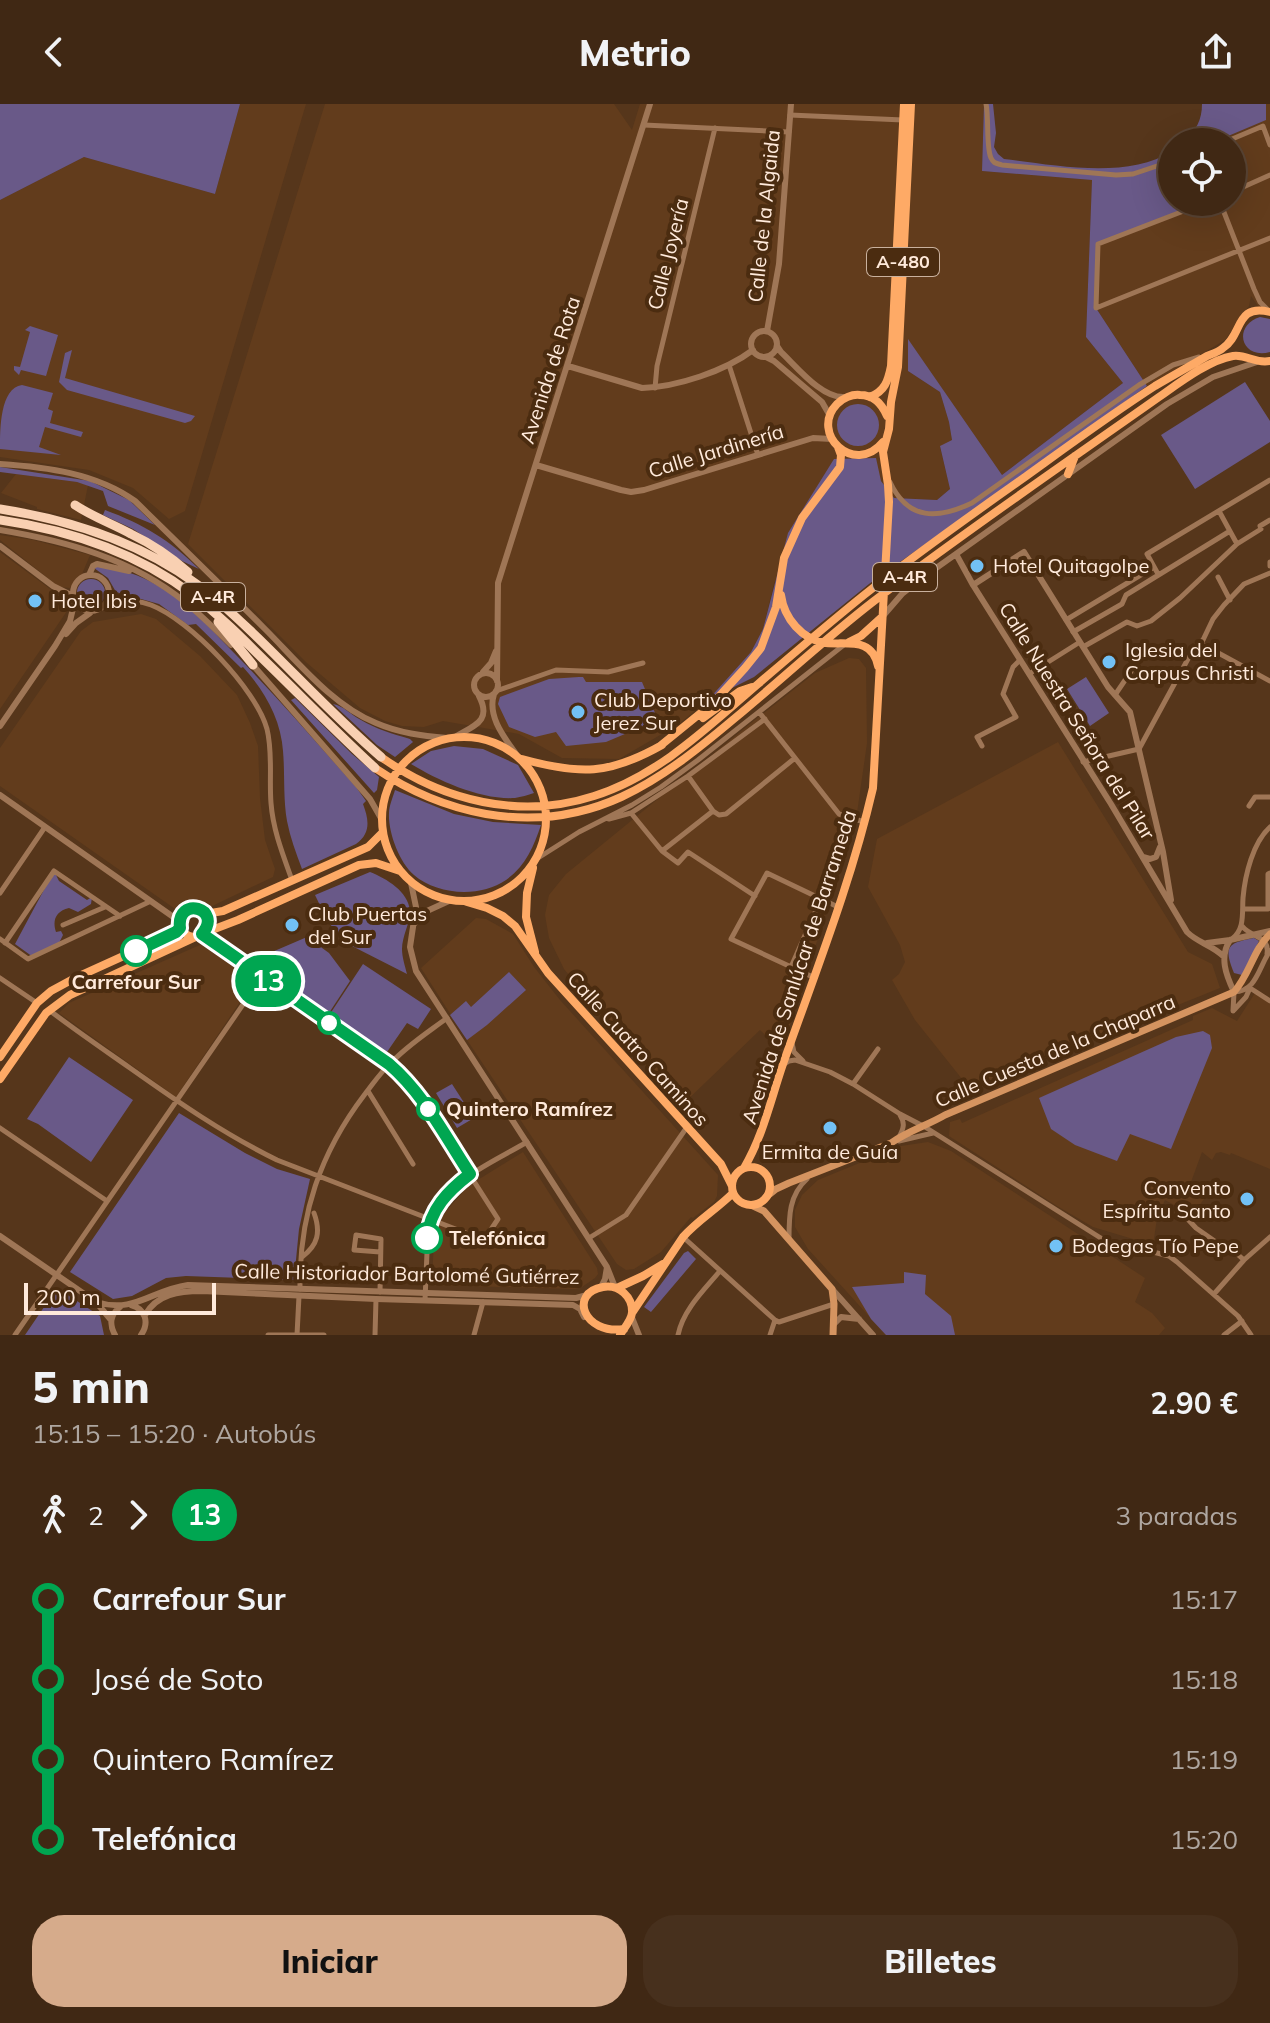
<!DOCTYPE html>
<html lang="es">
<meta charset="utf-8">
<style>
body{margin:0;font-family:Mulish,sans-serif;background:#47301d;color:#f1f3f6;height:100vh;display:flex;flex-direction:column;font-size:30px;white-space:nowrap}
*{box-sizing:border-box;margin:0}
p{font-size:26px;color:#aea6a0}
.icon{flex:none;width:44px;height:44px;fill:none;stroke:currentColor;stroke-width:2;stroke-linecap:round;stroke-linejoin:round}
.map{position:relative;height:1231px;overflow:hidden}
.panel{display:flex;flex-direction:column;background:#402814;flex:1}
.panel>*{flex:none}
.badge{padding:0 16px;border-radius:26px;font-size:28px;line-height:52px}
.fabs{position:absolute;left:1158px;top:24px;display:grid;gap:16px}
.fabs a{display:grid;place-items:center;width:88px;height:88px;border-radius:50%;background:#402814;box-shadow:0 8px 32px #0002,0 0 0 2px #594434;font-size:40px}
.scale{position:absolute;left:24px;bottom:20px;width:192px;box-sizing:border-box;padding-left:8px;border:4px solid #ffeadb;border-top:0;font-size:22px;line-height:28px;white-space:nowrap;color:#ffeadb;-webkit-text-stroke:6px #4b2c10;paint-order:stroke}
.map>.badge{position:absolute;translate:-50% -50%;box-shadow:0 0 0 4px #fff}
.legs{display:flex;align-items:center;gap:12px;height:88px;padding:0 32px;font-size:26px}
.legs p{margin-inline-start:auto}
.head{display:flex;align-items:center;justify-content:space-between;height:136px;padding:0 32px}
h1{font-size:44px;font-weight:800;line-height:60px}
.cta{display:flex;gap:16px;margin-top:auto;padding:16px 32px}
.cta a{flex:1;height:92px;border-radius:32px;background:#d6ab8b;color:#111;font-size:32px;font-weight:800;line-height:92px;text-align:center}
.cta a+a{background:#47301d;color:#f1f3f6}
ul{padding:0 32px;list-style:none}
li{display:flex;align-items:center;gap:28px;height:80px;font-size:30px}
li i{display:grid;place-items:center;width:12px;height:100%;margin:0 10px;background:currentColor}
li i::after{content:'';width:20px;height:20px;margin:-10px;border:6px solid;border-radius:50%;background:#402814}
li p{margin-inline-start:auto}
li:first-child i{background:linear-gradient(#0000 50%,currentColor 0)}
li:last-child i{background:linear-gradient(currentColor 50%,#0000 0)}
header{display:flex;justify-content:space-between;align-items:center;height:104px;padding:0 32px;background:#402814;font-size:36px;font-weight:800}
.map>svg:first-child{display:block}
.built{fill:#623c1c}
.green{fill:#695988}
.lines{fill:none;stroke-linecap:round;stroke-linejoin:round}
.minor{stroke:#9f7656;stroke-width:5}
.tertiary{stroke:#9f7656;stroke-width:6}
.secondary{stroke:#d59460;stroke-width:7}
.primary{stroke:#feaa66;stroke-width:8}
.motorway{stroke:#f9d0b2;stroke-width:9}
.line-1-casing{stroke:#fff;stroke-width:18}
.line-1{stroke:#00a651;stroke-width:12}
.poi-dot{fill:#72c1f5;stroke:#4b2c10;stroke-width:3}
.stop-1-dot{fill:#fff;stroke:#00a651;stroke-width:4}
.labels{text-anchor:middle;stroke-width:8;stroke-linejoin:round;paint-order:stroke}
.shield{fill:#4b2c10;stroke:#c9b19e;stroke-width:2}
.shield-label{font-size:18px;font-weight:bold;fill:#ffeadb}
.street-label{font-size:20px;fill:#ffeadb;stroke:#4b2c10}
.poi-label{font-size:20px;fill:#ffeadb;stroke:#4b2c10;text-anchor:start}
.stop-label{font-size:20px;font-weight:bold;fill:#ffeadb;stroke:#4b2c10;text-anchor:start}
</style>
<header><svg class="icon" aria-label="back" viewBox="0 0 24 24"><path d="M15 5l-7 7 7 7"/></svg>Metrio<svg class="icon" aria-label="share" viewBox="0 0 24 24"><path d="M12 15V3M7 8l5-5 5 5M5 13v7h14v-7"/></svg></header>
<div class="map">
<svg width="1270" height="1231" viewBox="0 0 1270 1231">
<rect width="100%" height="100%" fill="#56361b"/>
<path class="built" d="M240,0h66l-121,407 -16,8 -36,-31 -44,-18 -89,-13v-257l84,-43 131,37z
M325,0h289l18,26 8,-26h344l-2,67 110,9 -6,157 37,46 -121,92 -93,-134 -1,30 32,21 9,30 3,18 -12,7 10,42 -13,11 -43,-2 -13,-17 -29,-22h-18l-60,124 -11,46 -12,23 -43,48 -29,24 -60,35 -57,-1 -43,-24 -76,-13 -19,6 -22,-1 -17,-5 -25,-13 -53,-45 -119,-119z
M1266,0h4v207l-12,-5 -7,-10 -2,10 -24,34 -78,46 -51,-78 2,-64 109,-42h25v-60h-18l51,-22z
M16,370l61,8 11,3 -7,35 -44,-11v-2l-36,-14z
M0,431l33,5 57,15 -8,19 -12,14 -11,-1 -59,-47z
M0,448l61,45 6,7v7l-67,98z
M141,510l15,5 44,37 37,39 13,28 8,23 2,52 5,42 10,29 -2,8 -65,31 -9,-6 -13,3 -8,6 -178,-125v-38l81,-117 12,-9z
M849,554l10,1 7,9 1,75 -11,77 -66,205 -10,24 -20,-19 -80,77 -116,-138 -15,-31 -4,-23 4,-20 17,-21 185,-151 64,-50z
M1058,638l130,210 24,12 8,24 -250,101 -55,-69 -23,-40 7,-6 6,-12 -5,-17 -32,-58 9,-48z
M476,814l10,1 27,15 21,33 26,33 158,175 -1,21 -3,6 -21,16 -2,-1 -30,35 -27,17 -8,1 -9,-6 -150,-224 -46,-72z
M202,840l52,37 -78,116 -117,-84 10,-10z
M1255,889l15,10v166l-39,-16 -1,2 -9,-3 -5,1 -4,7 -10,-8 -11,30 16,13 -17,23 -13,-13 -1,1 -11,-6 -8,18 -4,27 -60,-18 -36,-21 -108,-70 1,-14 10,-3 2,4 231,-103v-4l19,-8 25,13z
M928,1038l23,9 194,127 -10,24 17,11 13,15 -6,7h-273l-78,-86 -13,-22v-17l7,-15 16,-15 83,-34z
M523,1048l74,116 1,6 -3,4 -13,9 -7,2 -140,-4 -3,-3 2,-43 2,-10 7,-14 25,-29z"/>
<path class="green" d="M0,0h240l-25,90 -131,-37 -84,43z
M984,0h9l3,29 -2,14 4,7 6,5c50,6 124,21 168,-8v51h35l-109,42 -2,64 51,78 -278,198 -115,93 -46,23 43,-48 12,-23 25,-96 46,-74 42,-1 5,23 13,17 43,2 13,-11 -10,-43 12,-6 -3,-18 -9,-30 -32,-21v-32l94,136 121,-92 -37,-46 6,-157 -110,-9z
M1202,0h64v16l-52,22h-29c11,-12 17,-22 17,-38z
M1260,213l10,2v33c-29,8 -38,-26 -10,-35z
M30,222l28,9 -12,41 -25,-6 -2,5 -5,-5v-4l6,1 10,-35 -5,-2z
M72,246l-7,28 130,38 -4,5 -6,2 -118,-33 -8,-8 6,-29z
M1245,278l25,39v21l-75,47 -34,-54z
M22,281l31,8 -5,16 5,2 -3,12 33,9 -2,5 -36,-10 -6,20 22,8 -61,-6c0,-20 0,-61 22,-64z
M837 321a21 21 0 1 1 42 0a21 21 0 1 1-42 0Z
M0,363l90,14 39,19 26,25 -47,-19 -5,-15 -26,-9 -77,-10z
M105,406c38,14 65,30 94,59l-17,-8 -49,-32 -30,-14z
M96,462c16,2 32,5 47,12 37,16 66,49 94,78 41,42 80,87 119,131l10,14 -3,3c6,16 8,29 -7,40l-54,25c-6,-16 -12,-32 -15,-48 -4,-23 -2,-47 -4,-70 -2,-32 -19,-61 -40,-84l-2,1 -45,-44 -8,1 -29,-21 -43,-12 -8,-14 -14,-10z
M77 489a14 14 0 1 1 28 0a14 14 0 1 1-28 0Z
M579,573h4l3,5h56l16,38 -52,22 -40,4 -10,-14 -21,5 -26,-10 -11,-23 2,-7 49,-18z
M1086,573l23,36 -19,13 -23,-37z
M295,594l57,56 27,23 -2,13 -3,3 -83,-93z
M333,600c11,2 18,11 28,16 15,9 32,14 49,19l3,3 -18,15 -18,-12z
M454,642l29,3 35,16 16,28c-6,2 -13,4 -19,5 -34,2 -76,-17 -104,-34l20,-13z
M395,686l59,24 39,8 48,3c-7,21 -16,42 -35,55 -26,18 -69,15 -92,-5 -15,-13 -26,-43 -25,-62 0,-7 4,-16 6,-23z
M54,767l5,10 28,19 5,-3 -1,7 -13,8 -9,-4c-13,3 -17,12 -13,24l5,-1 2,4 -5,10 -25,12 -18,-13z
M370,768c17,7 38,19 40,39 1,10 -8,25 -8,38 0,8 3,17 5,25l-59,-30 -20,-22 -13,-27z
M307,833l22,16 21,28 -21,32 -78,-52z
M1254,834l5,3 -17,34 -8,-2c-11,-27 -6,-30 20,-35z
M363,860l68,45 -13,20 -11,-6 -20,29 -57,-38z
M509,868l17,18 -39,35 -20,15 -17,-25 16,-14 5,6z
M1203,927l7,4 2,13 -41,101 -41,-15 -13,27 -42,-16 -24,-16 -12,-31 137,-61z
M69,953l64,43 -42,62 -53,-38 -11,-5z
M452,980l22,34 -17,10 -21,-35z
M179,1009l66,40 32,16 33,10 -11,50 -5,51 -108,-4 -20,2 -34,18 -19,3 -43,-27z
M688,1147l8,8 -45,53 -7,-5 40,-54z
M904,1168l22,3 -1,19 26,22 4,19h-69l-15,-16 -19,-32 52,-4z
M57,1184l43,28 4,19h-79z"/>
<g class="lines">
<path class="minor" d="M986,0c3,13 0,44 5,54 3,6 5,5 11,7l114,10 17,-1 39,-13
M790,11l113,5
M644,21l145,7
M1225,38l38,-16 7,19
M1232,88l38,-17
M1207,98l-109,42 -2,64 174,-70
M1220,98l34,87 6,13 8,8
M729,261l29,90
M655,284l2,-22 58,-238
M890,378c18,39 48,37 82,21l167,-118 34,-20 26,-8
M1219,407l18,33
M1270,458v4
M1158,470l-11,-20 123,-74
M1218,473l12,23
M109,494c14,1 28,2 42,7 39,15 105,84 116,124 6,24 2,50 4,74 2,27 12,52 21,77
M1066,516l88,-53
M1073,528l49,-28 4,-9 104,-64
M1200,539l70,38
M1083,543l44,-25 10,4 14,-5 29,-23 57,-54 24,-15 -1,-3 10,-6
M1029,570l51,-32
M496,587l60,-21 52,2 35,-9
M1115,591l25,-37
M759,608l80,102 25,8
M982,642l-5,-9 39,-20 -13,-23 10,-27 7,-7
M1083,658l56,-13 56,-103 8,-6 10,-21 11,-14 20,-21 26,-11
M688,672l25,35 6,4 7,-1 69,-56
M1249,702l6,-9h15
M631,709l31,38 51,-40
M609,715l22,-6 57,-37 77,-57
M662,747l16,12 10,-11 67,44
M538,754l41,-26 53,-27 29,-18 37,-27 147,-116
M0,789l45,-66
M1243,805h25v-35l2,-1
M63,821l42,-18
M1242,822c9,12 28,9 25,28
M0,835l28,20 123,-58
M1232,835c13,-10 10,-26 11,-41 2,-23 10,-56 27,-71
M5,839l49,-72 66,45
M791,863l30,-68
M0,874l37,25
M815,874l-84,-39 36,-66 71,34
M49,906c26,20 54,39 81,58 48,34 94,66 147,92l207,80 14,-21 -77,-121 -13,-16 -19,-18 -186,-129
M1234,906l12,-13 4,-9 20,13
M1233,907l1,-19c23,-1 24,-24 36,-41
M792,939l2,9 9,9
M783,961l6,-4 6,-1 35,12 23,12 47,30 25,13 182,115 18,6 25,4
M853,980l25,-35
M368,987l45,73
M0,1024l107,73
M899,1033c5,-9 6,-14 1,-22
M899,1037l34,-8
M1183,1110l13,14 20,14 11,3 17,15
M683,1133l92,83
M589,1134l37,-23 61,-88
M789,1135c0,-23 0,-44 18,-60
M1153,1148l16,4 8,6 61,54 13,19
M302,1153c16,-12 19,-25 12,-44
M300,1185c-1,-74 20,-136 65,-195 8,-10 15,-21 24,-29 16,-18 38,-32 58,-47
M380,1188l1,-53 -25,-4 -2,15 26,2
M1214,1190l30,-34 26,-23
M425,1196l3,-71c11,-46 62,-65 99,-87
M775,1216l4,2 55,-18
M15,1231l247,-358
M268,1231h56
M297,1231l2,-39
M375,1231l1,-36
M474,1231l9,-33
M678,1231c5,-25 26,-45 42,-64
M770,1231l5,-15
M1224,1231l18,-14"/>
<path class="tertiary" d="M767,227l12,-67 12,-160
M751 240a13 13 0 1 1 26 0a13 13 0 1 1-26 0Z
M777,242l4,6c16,15 41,47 64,45
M766,253l8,4 48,41 8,14
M568,262l74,22c35,-1 83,-17 111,-38
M0,360c46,3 96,9 135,37 43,42 87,85 130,128 33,33 67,76 111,94 23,10 47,13 71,15
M536,361l85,25 10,2 13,-2 169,-52 19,1
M0,426c66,11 132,29 185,72 16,13 31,28 46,43
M0,442l53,40 20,10
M956,450l17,31 138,219 76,128c11,11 25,13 36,24
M89,471l4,-9 4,-2 32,7
M73 489a18 18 0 1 1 36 0a18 18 0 1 1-36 0Z
M973,481l51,-33 84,135 22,25 33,140 8,48
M883,512l19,-22 23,-18 242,-172 46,-27 44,-15
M66,530l10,-11 14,-10
M251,559l119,136 12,21
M483,568l8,-9 5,-12
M474 581a12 12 0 1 1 24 0a12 12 0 1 1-24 0Z
M497,577l1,-98 152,-479
M494,590c-7,22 10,43 22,60
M0,622l55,-80 15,-25 5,-21
M455,633c20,-12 37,-16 24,-41
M0,691l179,126
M1143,753l7,2 6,-2 4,-10
M411,779l5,24 -6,40 6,24 191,296 8,20
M414,820l13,-13 24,-11
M1230,836c-11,17 -4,35 4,52
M1207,839l23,-3 40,-9
M0,1132l96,66 15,18
M601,1183l4,-8 2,-12
M832,1185l41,46
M96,1198c39,12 55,-12 92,-17l388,13 11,-3
M131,1201c14,4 19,17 10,30
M145,1211c12,-21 34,-24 57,-24l174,8 197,6 7,4 4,8
M631,1211l8,20
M834,1220l7,-7 18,2
M115,1231c-6,-11 -5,-20 5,-28"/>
<path class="secondary" d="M766,1093l10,-8 13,-6 102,-40c17,-12 37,-18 54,-28l289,-123c16,-18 19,-42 36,-58
M751,1101l13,6 68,78 2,15 -1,31"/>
<path class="primary" d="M870,293c15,-6 18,-16 21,-31l13,-262
M883,338c-29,35 -74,-9 -46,-38 6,-6 15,-10 23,-9 14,0 22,9 27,21
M1068,370l7,-18
M781,491c3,23 21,45 45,48 22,2 46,-6 52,23
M849,538l12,-6 21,-19
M703,614l37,-27 12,-4
M382 715a82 82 0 1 1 164 0a82 82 0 1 1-164 0Z
M660,642l53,-43 32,-35 16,-20 15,-41 8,-49 18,-40 38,-51 1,-12 -3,-8
M381,653c62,44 139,63 213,39 64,-20 114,-69 164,-112 35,-30 70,-60 106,-89 52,-41 107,-80 161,-118 43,-31 85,-62 130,-91 17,-10 35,-20 52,-30 5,-2 12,-4 16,-8 20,-13 12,-45 47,-36
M522,655c58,16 87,16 140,-14
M375,664c34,23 71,39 111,46 106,18 173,-32 249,-96 47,-39 91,-80 139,-117 93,-71 190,-137 285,-204 20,-14 50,-37 74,-41 14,-2 21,8 37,5
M533,764l-6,25 -1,24 9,35
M467,798l20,6 16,8 12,10 33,47 173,191 11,22
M194,833c-14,-2 -19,-15 -9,-26l11,-3 9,6 18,-3 145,-64 15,-15
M0,953l37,-54 14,-12 24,-13 97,-44 8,-6
M0,975l46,-66 24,-18 134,-62 34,-13 121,-55 17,-2 24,8
M732 1082a19 19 0 1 1 38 0a19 19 0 1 1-38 0Z
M744,1064c19,-32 27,-69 39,-104 32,-91 68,-181 90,-276l16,-286 -1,-17 -5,-33 6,-23 2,-27 7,-35 13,-263
M617,1184l26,-12 20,-12
M632,1209l51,-76c15,-17 34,-28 50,-44
M620,1231c4,-7 11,-14 12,-22 1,-16 -13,-29 -29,-26 -35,6 -19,48 21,42"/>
<path class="motorway" d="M75,401c18,12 38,19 56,29 21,10 40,23 57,38
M0,405c71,11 140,33 198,76 22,16 41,35 60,53 41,40 80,82 123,119
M0,416c69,10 136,32 193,75 26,20 49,43 72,66 37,36 72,72 110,107
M218,518l35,43"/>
</g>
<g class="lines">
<g class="line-1-casing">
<path id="line-1" d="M136,847l40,-19 4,-4c-4,-33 44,-20 22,6l187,130c35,30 56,72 81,110 -22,17 -40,35 -43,64"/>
</g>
<use href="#line-1" class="line-1"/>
</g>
<g class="poi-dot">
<circle cx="977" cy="462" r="8"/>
<circle cx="35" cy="497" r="8"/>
<circle cx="1109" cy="558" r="8"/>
<circle cx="578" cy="608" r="8"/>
<circle cx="292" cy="821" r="8"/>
<circle cx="830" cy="1024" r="8"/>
<circle cx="1247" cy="1095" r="8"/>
<circle cx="1056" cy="1142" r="8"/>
</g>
<g class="stop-1-dot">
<circle cx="136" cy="847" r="14"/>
<circle cx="329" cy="919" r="10"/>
<circle cx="428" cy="1005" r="10"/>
<circle cx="427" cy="1134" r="14"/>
</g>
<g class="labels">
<g class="shield">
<rect x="867" y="144" width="72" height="28" rx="6"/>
<rect x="873" y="459" width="64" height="28" rx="6"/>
<rect x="181" y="479" width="64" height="28" rx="6"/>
</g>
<g class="shield-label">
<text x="903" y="164">A-480</text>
<text x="905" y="479">A-4R</text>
<text x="213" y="499">A-4R</text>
</g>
<g class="street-label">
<text transform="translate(764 112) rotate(-84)" y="7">Calle de la Algaida</text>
<text transform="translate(668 150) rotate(-76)" y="7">Calle Joyería</text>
<text transform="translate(550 266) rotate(-72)" y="7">Avenida de Rota</text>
<text transform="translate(716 347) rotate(-17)" y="7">Calle Jardinería</text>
<text transform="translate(1077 617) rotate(58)" y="7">Calle Nuestra Señora del Pilar</text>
<text transform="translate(799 863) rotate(-72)" y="7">Avenida de Sanlúcar de Barrameda</text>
<text transform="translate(638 945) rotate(48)" y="7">Calle Cuatro Caminos</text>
<text transform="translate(1055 947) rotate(-23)" y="7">Calle Cuesta de la Chaparra</text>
<text transform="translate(407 1170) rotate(1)" y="7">Calle Historiador Bartolomé Gutiérrez</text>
</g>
<g class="poi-label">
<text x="993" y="469">Hotel Quitagolpe</text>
<text x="51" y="504">Hotel Ibis</text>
<text x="1125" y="553">Iglesia del<tspan x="1125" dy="23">Corpus Christi</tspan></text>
<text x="594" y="603">Club Deportivo<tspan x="594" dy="23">Jerez Sur</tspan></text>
<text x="308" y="817">Club Puertas<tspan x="308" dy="23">del Sur</tspan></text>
<text x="830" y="1055" text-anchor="middle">Ermita de Guía</text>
<text x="1231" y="1091" text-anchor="end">Convento<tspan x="1231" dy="23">Espíritu Santo</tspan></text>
<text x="1072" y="1149">Bodegas Tío Pepe</text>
</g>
<g class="stop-label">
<text x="136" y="885" text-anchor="middle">Carrefour Sur</text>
<text x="446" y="1012">Quintero Ramírez</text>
<text x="449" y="1141">Telefónica</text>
</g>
</g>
</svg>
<div class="fabs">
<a><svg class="icon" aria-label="locate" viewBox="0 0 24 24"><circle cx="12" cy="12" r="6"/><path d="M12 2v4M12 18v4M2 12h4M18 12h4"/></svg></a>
</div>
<div class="scale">200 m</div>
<b class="badge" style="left:268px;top:877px;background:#00a651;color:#fff">13</b>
</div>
<section class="panel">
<div class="head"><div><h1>5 min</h1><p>15:15 – 15:20 · Autobús</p></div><b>2.90 €</b></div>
<div class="legs"><svg class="icon" aria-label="walk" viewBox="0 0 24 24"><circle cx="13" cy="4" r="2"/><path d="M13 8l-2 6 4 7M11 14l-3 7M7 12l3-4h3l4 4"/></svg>2<svg class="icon" aria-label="forward" viewBox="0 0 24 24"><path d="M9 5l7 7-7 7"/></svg><b class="badge" style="background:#00a651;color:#fff">13</b><p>3 paradas</p></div>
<ul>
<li><i style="color:#00a651"></i><b>Carrefour Sur</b><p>15:17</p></li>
<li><i style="color:#00a651"></i><span>José de Soto</span><p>15:18</p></li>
<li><i style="color:#00a651"></i><span>Quintero Ramírez</span><p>15:19</p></li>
<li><i style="color:#00a651"></i><b>Telefónica</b><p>15:20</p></li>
</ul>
<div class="cta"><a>Iniciar</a><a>Billetes</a></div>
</section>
